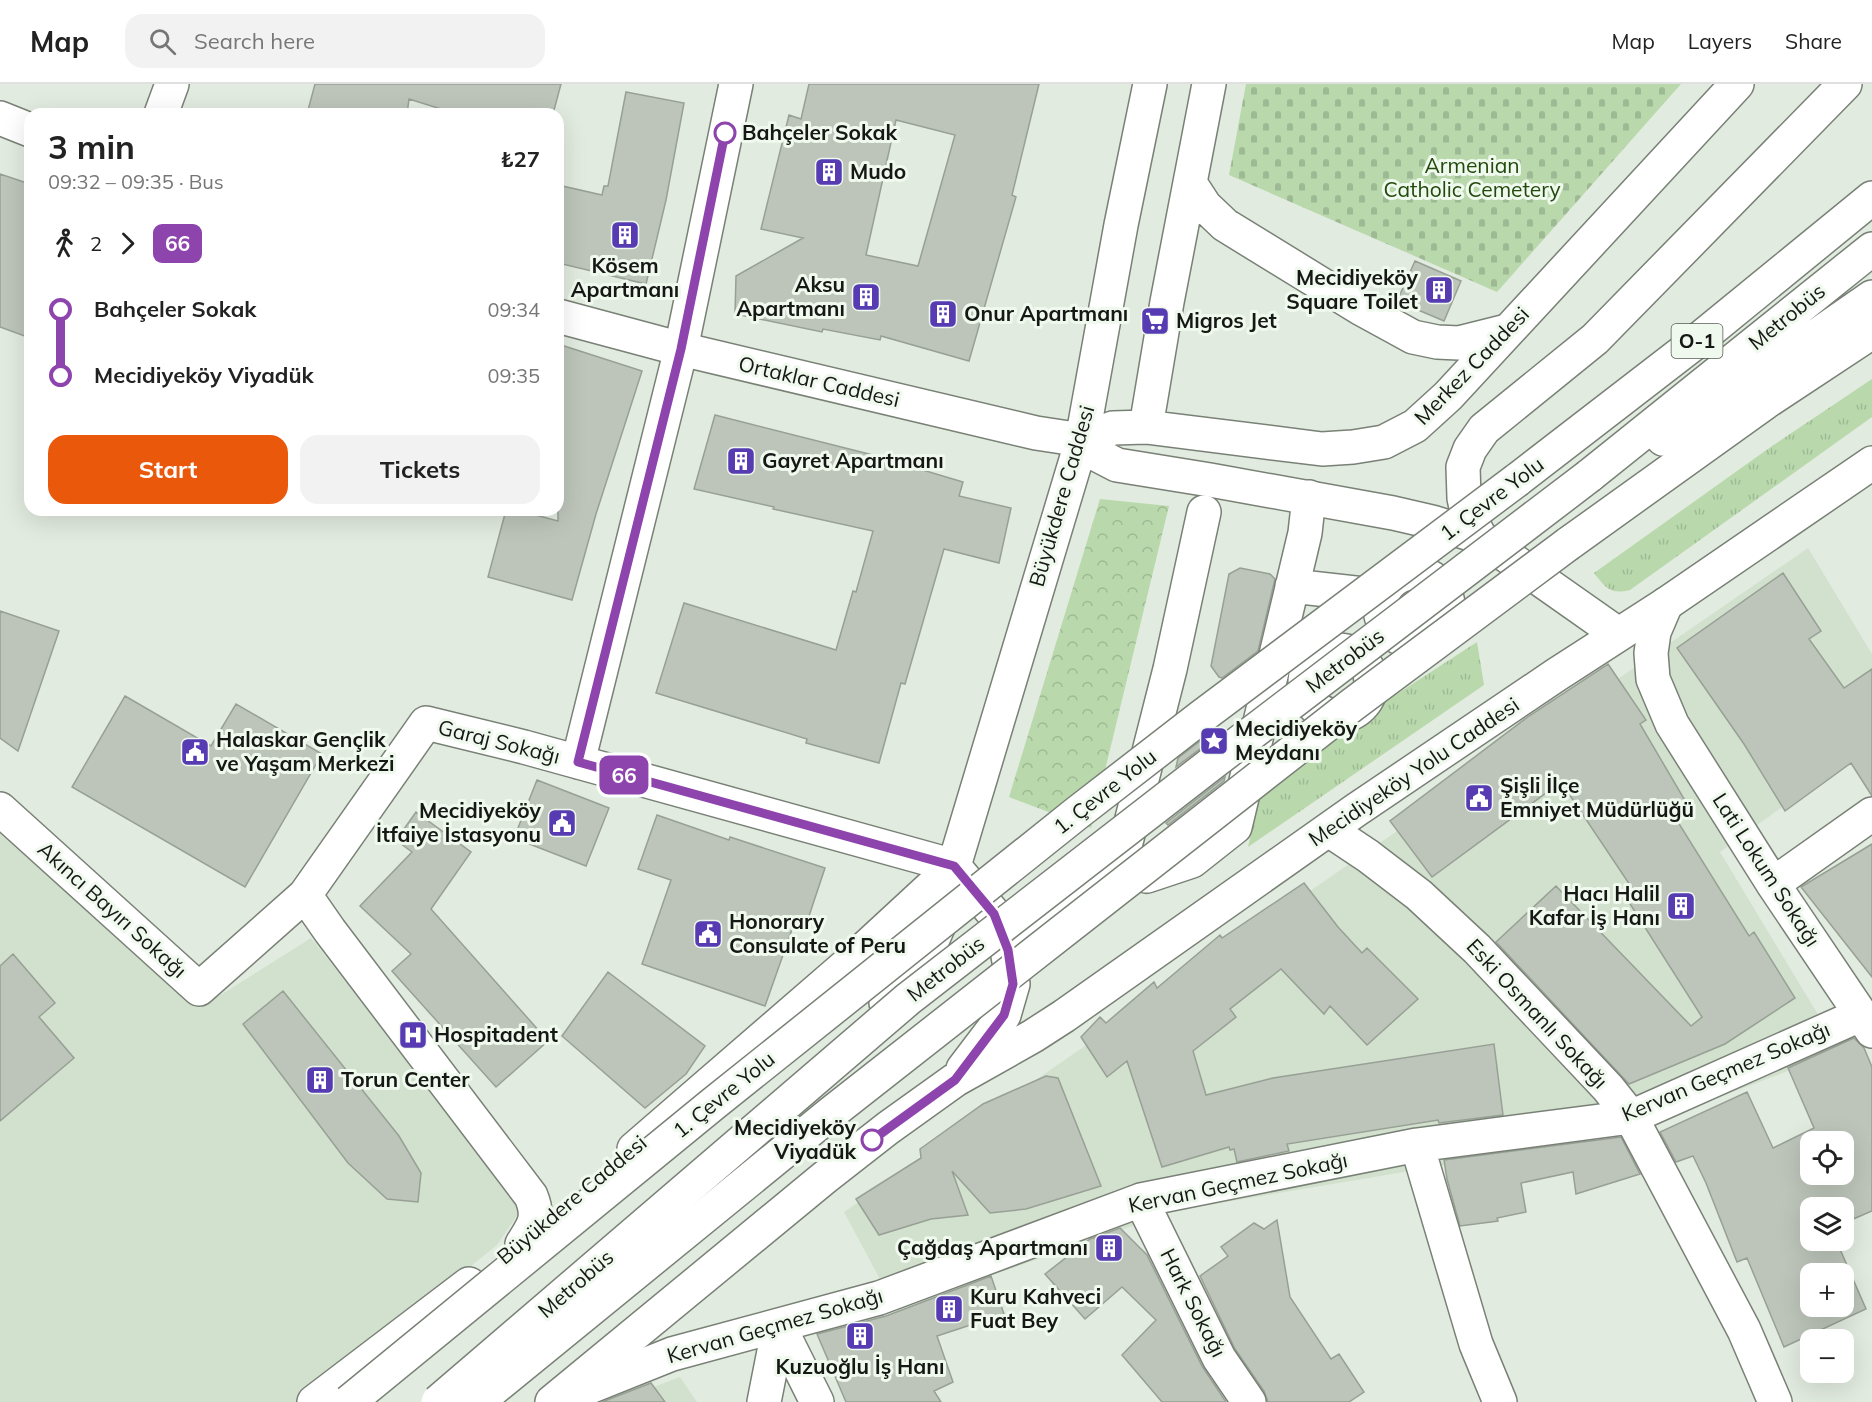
<!DOCTYPE html>
<meta charset="utf-8">
<style>
body{margin:0;font-family:Mulish,sans-serif;background:#f2f2f2;color:#222;height:100vh;display:flex;flex-direction:column;font-size:22px;white-space:nowrap}
*{box-sizing:border-box;margin:0}
p{font-size:20px;color:#767676}
.icon{flex:none;width:33px;height:33px;fill:none;stroke:currentColor;stroke-width:2;stroke-linecap:round;stroke-linejoin:round}
.map{position:relative;flex:1;overflow:hidden}
.details{position:absolute;left:24px;top:24px;width:540px;height:408px;display:flex;flex-direction:column;background:#fff;border-radius:18px;box-shadow:0 6px 24px #0002}
.details>*{flex:none}
.badge{padding:0 12px;border-radius:9px;font-size:21px;line-height:39px}
.buttons{position:absolute;left:1800px;top:1047px;display:grid;gap:12px}
.buttons a{display:grid;place-items:center;width:54px;height:54px;border-radius:12px;background:#fff;box-shadow:0 6px 24px #0002;font-size:30px}
.map>.badge{position:absolute;translate:-50% -50%;box-shadow:0 0 0 3px #fff}
.legs{display:flex;align-items:center;gap:9px;height:66px;padding:0 24px;font-size:20px}
.legs p{margin-inline-start:auto}
.headline{display:flex;align-items:center;justify-content:space-between;height:102px;padding:0 24px}
h1{font-size:33px;font-weight:700;line-height:45px}
.action{display:flex;gap:12px;margin-top:auto;padding:12px 24px}
.action a{flex:1;height:69px;border-radius:18px;background:#ea580c;color:#fff;font-size:24px;font-weight:700;line-height:69px;text-align:center}
.action a+a{background:#f2f2f2;color:#222}
ul{padding:0 24px;list-style:none}
li{display:flex;align-items:center;gap:21px;height:66px;font-size:22px}
li i{display:grid;place-items:center;width:9px;height:100%;margin:0 8px;background:currentColor}
li i::after{content:'';width:15px;height:15px;margin:-8px;border:4px solid;border-radius:50%;background:#fff}
li p{margin-inline-start:auto}
li:first-child i{background:linear-gradient(#0000 50%,currentColor 0)}
li:last-child i{background:linear-gradient(currentColor 50%,#0000 0)}
header{display:flex;align-items:center;gap:36px;box-sizing:border-box;height:84px;padding:0 30px;background:#fff;border-bottom:2px solid #e0e0e0}
header strong{font-size:28px}
nav{display:flex;gap:33px;margin-inline-start:auto;font-size:21px}
.search{width:420px;height:54px;background:#f2f2f2;display:flex;align-items:center;gap:15px;box-sizing:border-box;padding:0 21px;border-radius:18px;color:#767676;font-size:22px}
.map>svg:first-child{display:block}
.built{fill:#d2e0ce}
.grass{fill:url(#grass-tufts)}
.cemetery{fill:url(#cemetery-stones)}
.park{fill:url(#park-crowns)}
.building{fill:#bdc5ba;stroke:#98a095;stroke-width:1.5;fill-rule:evenodd}
.lines{fill:none;stroke-linecap:round;stroke-linejoin:round}
.minor-casing{stroke:#798176;stroke-width:36}
.major-casing{stroke:#798176;stroke-width:36}
.highway-casing{stroke:#798176;stroke-width:36}
.minor{stroke:#fff;stroke-width:33}
.major{stroke:#fff;stroke-width:33}
.highway{stroke:#fff;stroke-width:33}
.minor-bridge-casing{stroke:#798176;stroke-width:36;stroke-linecap:butt}
.highway-bridge-casing{stroke:#798176;stroke-width:36;stroke-linecap:butt}
.minor-bridge{stroke:#fff;stroke-width:33}
.highway-bridge{stroke:#fff;stroke-width:33}
.line-1-casing{stroke:#fff;stroke-width:14}
.line-1{stroke:#8e44ad;stroke-width:9}
.stop-1-dot{fill:#fff;stroke:#8e44ad;stroke-width:3}
.labels{text-anchor:middle;stroke-width:6;stroke-linejoin:round;paint-order:stroke}
.shield{fill:#f0f9ed;stroke:#575c55;stroke-width:1.5}
.shield-label{font-size:20px;font-weight:bold;fill:#151814}
.stop-label{font-size:21px;font-weight:bold;fill:#151814;stroke:#f0f9ed;text-anchor:start}
.park-label{font-size:21px;fill:#214a0c;stroke:#f0f9ed}
.poi-label{font-size:21px;font-weight:bold;fill:#151814;stroke:#f0f9ed;text-anchor:start}
.street-label{font-size:21px;fill:#151814;stroke:#f0f9ed}
</style>
<header>
<strong>Map</strong>
<div class="search"><svg class="icon" aria-label="search" viewBox="0 0 24 24"><circle cx="10" cy="10" r="6"/><path d="M15 15l6 6"/></svg>Search here</div>
<nav><a>Map</a><a>Layers</a><a>Share</a></nav>
</header>
<div class="map">
<svg width="1872" height="1318" viewBox="0 0 1872 1318">
<defs>
<pattern id="grass-tufts" width="24" height="20" patternUnits="userSpaceOnUse" patternTransform="scale(1.5)"><rect width="24" height="20" fill="#b9d9ad"/><path d="M3 7l-1-3M5 7V3M7 7l1-3M15 17l-1-3M17 17v-4M19 17l1-3" fill="none" stroke="#9eba94"/></pattern>
<pattern id="cemetery-stones" width="16" height="16" patternUnits="userSpaceOnUse" patternTransform="scale(1.5)"><rect width="16" height="16" fill="#b9d9ad"/><path d="M2 7V4a2 2 0 0 1 4 0v3zM10 15v-3a2 2 0 0 1 4 0v3z" fill="#9eba94"/></pattern>
<pattern id="park-crowns" width="20" height="18" patternUnits="userSpaceOnUse" patternTransform="scale(1.5)"><rect width="20" height="18" fill="#b9d9ad"/><path d="M2 6a3 3 0 1 1 6 0M12 15a3 3 0 1 1 6 0" fill="none" stroke="#9eba94"/></pattern>
</defs>
<rect width="100%" height="100%" fill="#e2ebdf"/>
<path class="built" d="M1808,464l64,106v88l-152,110 120,199 -222,85 -440,74 -282,99 -52,-97z
M0,750l200,174 111,-70 213,267 -27,40 -194,157h-303z
M680,1293l17,25h-82z"/>
<path class="grass" d="M1872,295v38l-242,173c-20,5 -24,-2 -36,-17l178,-127z
M1477,558l7,43 -236,162 15,-66z"/>
<path class="cemetery" d="M1246,0h435l-184,208 -268,-117z"/>
<path class="park" d="M1100,415l69,7 -78,322 -82,-31z"/>
<path class="building" d="M315,0h246l-8,30h-96l-48,-15 -2,15h-100z
M809,0h230l-27,111 4,2 -47,164 -88,-25 -1,4 -57,-11 -1,3 -87,-18 1,-38 67,-38 -42,-9 28,-114 12,4zM896,36l59,15 -37,131 -52,-11z
M626,8l58,11 -18,97 -20,84 -88,-21v-78l44,10 2,-9h4z
M0,90l30,10v154l-30,-11z
M1415,177l46,20 -17,40 -47,-20z
M558,260l84,27 -46,143 -24,86 -84,-23 18,-67h11l41,11z
M715,331l154,39 94,28 -4,14 52,12 -12,55 -55,-14 -39,135 -4,-1 -22,80 -73,-20 1,-4 -151,-46 28,-90 152,47 17,-59 3,1 17,-61 -100,-22 1,-2 -80,-18z
M1240,484l30,6 5,5 -17,72 -36,27 -3,-1 -8,-11 18,-92z
M1783,489l38,58 -12,8 35,49 28,-19v127l-21,-33 -66,48 -41,-67 -67,-96z
M0,527l59,20 -41,120 -18,-13z
M1608,580l38,56 -6,4 50,85 -14,10 73,117 5,-4 41,66 -70,46 -96,40 -133,-142 60,-56 135,140 11,-9 -77,-121 9,-5 -73,-109 -129,95 -42,-56 139,-105z
M125,612l86,50 25,-42 86,50 -77,133 -173,-100z
M1217,644l8,2 -49,37 2,-9z
M1225,693l-1,4 -56,44 -2,-2z
M537,696l72,28 -23,58 -72,-28z
M416,728l55,40 -40,57 117,132 -52,46 -104,-116 19,-17 -51,-48 52,-54 -16,-12z
M657,731l72,25 1,-3 95,31 -19,57 -11,-4 -30,85 -123,-42 29,-84 -33,-11z
M1872,760v133l-71,-90z
M1304,799l34,44 24,26 5,-5 51,51 -51,46 -37,-39 -6,8 -43,-45 -51,40 6,8 -43,34 13,44 67,-17 221,-34 9,71 -64,8 -1,-3 -151,24 2,7 -52,11 -3,-13 -4,1 -1,-3 -67,20 -35,-106 -20,16 -26,-40 19,-20 6,6 48,-41 3,6 63,-53 2,3z
M13,870l42,49 -16,14 35,41 -74,63v-155z
M608,888l97,74 -19,28 -41,34 -83,-72z
M283,907l116,145 22,37 -3,29 -31,-3 -39,-36 -105,-139z
M1854,954l10,10 8,19v144l-28,12v-15h-34v32h26l30,69 -82,38 -37,-89 -10,4 -31,-79 -13,-27 -17,6 -16,-30 87,-40 26,56 41,-20 -26,-60zM1810,1058h34v32h-34zM1810,1190h34v32h-34z
M1046,992l12,2 43,108 -75,23 -36,4 -38,-42 16,44 -37,4 -52,16 -23,-36 65,-41 -1,-9 63,-45z
M1621,1053l19,37 -64,20 -3,-22 -52,11 5,29 -29,6 1,3 -38,5 -13,-47 -3,-19z
M1277,1136l13,77 41,62 8,-5 25,38 -15,10h-81l-4,-11 -29,-42 -35,-73 28,-20 -7,-9 33,-24 10,6z
M1120,1144l27,27 55,111 24,36h-64l-40,-47 34,-35 -34,-33 -37,32 -40,-45 45,-35z
M991,1192l13,38 -67,22 16,46 -19,9 7,11h-95l-29,-68 69,-18z
M651,1299l14,19h-63z"/>
<g class="lines">
<g class="minor-casing">
<path id="minor" d="M161,30l11,-30
M1663,355l16,-8 193,-134
M1589,392l283,-227
M1380 523a34 34 0 1 1 68 0a34 34 0 1 1-68 0Z
M1292,502l90,10
M1666,520l-12,28 -3,21 2,26 19,45 101,160 99,147
M1305 599a33 33 0 1 1 66 0a33 33 0 1 1-66 0Z
M578,678l103,-413 55,-265
M0,725l199,180 106,-94 121,-172 98,24 430,119
M1329,746l39,26 51,39 58,54 131,139 23,29 113,213 31,72
M1131,778l16,14 45,-15 43,-34 70,-294 4,-36
M1773,800l99,-70
M305,811l25,36 201,265c9,22 3,29 -9,48
M1007,866l116,-96 47,-185 34,-157
M1417,1061l59,199 24,58
M1141,1116l78,158 30,44
M779,1242l38,76
M562,1314l110,-44 207,-56 262,-98 276,-55 214,-28 229,-102
M764,1318l15,-76"/>
</g>
<g class="major-casing">
<path id="major" d="M0,34l30,12
M1190,99l15,23 20,19 135,83 53,29 24,5 22,1 48,-12
M558,232l123,33 355,84 46,7 31,-12 33,-1 176,22 31,-2 31,-5 31,-16 33,-30 289,-312
M1146,343l21,-125 42,-218
M1082,356l8,11 27,14 93,15 183,33 39,9 48,15 138,97
M1480,453l-13,-25 -3,-14 -1,-31 7,-18 14,-20 111,-90 250,-255
M959,788l35,42 13,36 6,34 -9,31 -41,54
M886,919l34,-35 27,-61 7,-41 128,-426 39,-215 29,-141
M634,1065l215,-186 105,-97
M314,1318l155,-118
M552,1318l272,-224 64,-50 67,-48 78,-44 31,-20 292,-206 200,-135 110,-71 206,-141"/>
</g>
<g class="highway-casing">
<path id="highway" d="M1517,396l175,-135 180,-147
M1568,460l198,-142 106,-70"/>
</g>
<use href="#minor" class="minor"/>
<use href="#major" class="major"/>
<use href="#highway" class="highway"/>
<g class="minor-bridge-casing">
<path id="minor-bridge" d="M438,1318l470,-403 303,-235 378,-288"/>
</g>
<g class="highway-bridge-casing">
<path id="highway-bridge" d="M349,1318l364,-298 364,-291 124,-96 316,-237
M477,1318l353,-288 228,-179 294,-230 216,-161"/>
</g>
<use href="#minor-bridge" class="minor-bridge"/>
<use href="#highway-bridge" class="highway-bridge"/>
</g>
<g class="lines">
<g class="line-1-casing">
<path id="line-1" d="M725,49l-44,216 -103,413 376,104 40,48 14,36 5,34 -9,31 -49,65 -83,60"/>
</g>
<use href="#line-1" class="line-1"/>
</g>
<defs>
<g id="building-square" transform="scale(1.5)"><rect x="-9" y="-9" width="18" height="18" rx="4" fill="#563bb3" stroke="#f0f9ed"/><path d="M-4-6H4V6H1V3H-1V6H-4ZM-2.5-4.3h1.7v1.8h-1.7ZM.8-4.3h1.7v1.8H.8ZM-2.5-1h1.7V.8h-1.7ZM.8-1h1.7V.8H.8Z" fill="#fff"/></g>
<g id="supermarket-square" transform="scale(1.5)"><rect x="-9" y="-9" width="18" height="18" rx="4" fill="#563bb3" stroke="#f0f9ed"/><path d="M-6-5.5h2.5l.6 2H6L4.5 2H-2.5L-4.4-4H-6ZM-1.5 3.2a1.3 1.3 0 1 0 .1 0ZM3 3.2a1.3 1.3 0 1 0 .1 0Z" fill="#fff"/></g>
<g id="sight-square" transform="scale(1.5)"><rect x="-9" y="-9" width="18" height="18" rx="4" fill="#563bb3" stroke="#f0f9ed"/><path d="M0-6L1.8-2.2L6-1.7L2.9 1.2L3.7 5.4L0 3.3L-3.7 5.4L-2.9 1.2L-6-1.7L-1.8-2.2Z" fill="#fff"/></g>
<g id="civic-square" transform="scale(1.5)"><rect x="-9" y="-9" width="18" height="18" rx="4" fill="#563bb3" stroke="#f0f9ed"/><path d="M-.6-6.5H3V-4.5H.6V-3L4-1V1h2V6H-6V1h2V-1L-.6-3ZM-1.2 2.5V6h2.4V2.5Z" fill="#fff"/></g>
<g id="hospital-square" transform="scale(1.5)"><rect x="-9" y="-9" width="18" height="18" rx="4" fill="#563bb3" stroke="#f0f9ed"/><path d="M-5-5h3v3.5h4V-5h3V5h-3V1.5h-4V5h-3Z" fill="#fff"/></g>
</defs>
<g fill-rule="evenodd">
<use href="#building-square" x="829" y="88"/>
<use href="#building-square" x="625" y="151"/>
<use href="#building-square" x="1439" y="206"/>
<use href="#building-square" x="866" y="213"/>
<use href="#building-square" x="943" y="230"/>
<use href="#supermarket-square" x="1155" y="237"/>
<use href="#building-square" x="741" y="377"/>
<use href="#sight-square" x="1214" y="657"/>
<use href="#civic-square" x="195" y="668"/>
<use href="#civic-square" x="1479" y="714"/>
<use href="#civic-square" x="562" y="739"/>
<use href="#building-square" x="1681" y="822"/>
<use href="#civic-square" x="708" y="850"/>
<use href="#hospital-square" x="413" y="951"/>
<use href="#building-square" x="320" y="996"/>
<use href="#building-square" x="1109" y="1164"/>
<use href="#building-square" x="949" y="1225"/>
<use href="#building-square" x="860" y="1252"/>
</g>
<g class="stop-1-dot">
<circle cx="725" cy="49" r="10"/>
<circle cx="872" cy="1056" r="10"/>
</g>
<g class="labels">
<rect class="shield" x="1671.5" y="240" width="51" height="34" rx="4.5"/>
<g class="shield-label">
<text x="1697" y="264">O-1</text>
</g>
<g class="stop-label">
<text x="742" y="56">Bahçeler Sokak</text>
<text x="856" y="1051" text-anchor="end">Mecidiyeköy<tspan x="856" dy="24">Viyadük</tspan></text>
</g>
<g class="park-label">
<text x="1472" y="89">Armenian<tspan x="1472" dy="24">Catholic Cemetery</tspan></text>
</g>
<g class="poi-label">
<text x="850" y="95">Mudo</text>
<text x="625" y="189" text-anchor="middle">Kösem<tspan x="625" dy="24">Apartmanı</tspan></text>
<text x="1418" y="201" text-anchor="end">Mecidiyeköy<tspan x="1418" dy="24">Square Toilet</tspan></text>
<text x="845" y="208" text-anchor="end">Aksu<tspan x="845" dy="24">Apartmanı</tspan></text>
<text x="964" y="237">Onur Apartmanı</text>
<text x="1176" y="244">Migros Jet</text>
<text x="762" y="384">Gayret Apartmanı</text>
<text x="1235" y="652">Mecidiyeköy<tspan x="1235" dy="24">Meydanı</tspan></text>
<text x="216" y="663">Halaskar Gençlik<tspan x="216" dy="24">ve Yaşam Merkezi</tspan></text>
<text x="1500" y="709">Şişli İlçe<tspan x="1500" dy="24">Emniyet Müdürlüğü</tspan></text>
<text x="541" y="734" text-anchor="end">Mecidiyeköy<tspan x="541" dy="24">İtfaiye İstasyonu</tspan></text>
<text x="1660" y="817" text-anchor="end">Hacı Halil<tspan x="1660" dy="24">Kafar İş Hanı</tspan></text>
<text x="729" y="845">Honorary<tspan x="729" dy="24">Consulate of Peru</tspan></text>
<text x="434" y="958">Hospitadent</text>
<text x="341" y="1003">Torun Center</text>
<text x="1088" y="1171" text-anchor="end">Çağdaş Apartmanı</text>
<text x="970" y="1220">Kuru Kahveci<tspan x="970" dy="24">Fuat Bey</tspan></text>
<text x="860" y="1290" text-anchor="middle">Kuzuoğlu İş Hanı</text>
</g>
<g class="street-label">
<text transform="translate(1787 233) rotate(-39)" y="7">Metrobüs</text>
<text transform="translate(1472 282) rotate(-46)" y="7">Merkez Caddesi</text>
<text transform="translate(819 298) rotate(13)" y="7">Ortaklar Caddesi</text>
<text transform="translate(1062 412) rotate(-74)" y="7">Büyükdere Caddesi</text>
<text transform="translate(1492 415) rotate(-37)" y="7">1. Çevre Yolu</text>
<text transform="translate(1345 577) rotate(-37)" y="7">Metrobüs</text>
<text transform="translate(499 658) rotate(14)" y="7">Garaj Sokağı</text>
<text transform="translate(1414 688) rotate(-34)" y="7">Mecidiyeköy Yolu Caddesi</text>
<text transform="translate(1105 708) rotate(-38)" y="7">1. Çevre Yolu</text>
<text transform="translate(1766 786) rotate(57)" y="7">Lati Lokum Sokağı</text>
<text transform="translate(112 826) rotate(42)" y="7">Akıncı Bayırı Sokağı</text>
<text transform="translate(946 885) rotate(-38)" y="7">Metrobüs</text>
<text transform="translate(1537 930) rotate(47)" y="7">Eski Osmanlı Sokağı</text>
<text transform="translate(1726 988) rotate(-23)" y="7">Kervan Geçmez Sokağı</text>
<text transform="translate(724 1011) rotate(-39)" y="7">1. Çevre Yolu</text>
<text transform="translate(1238 1099) rotate(-12)" y="7">Kervan Geçmez Sokağı</text>
<text transform="translate(572 1116) rotate(-40)" y="7">Büyükdere Caddesi</text>
<text transform="translate(576 1200) rotate(-41)" y="7">Metrobüs</text>
<text transform="translate(1193 1219) rotate(63)" y="7">Hark Sokağı</text>
<text transform="translate(775 1242) rotate(-16)" y="7">Kervan Geçmez Sokağı</text>
</g>
</g>
</svg>
<div class="buttons">
<a><svg class="icon" aria-label="locate" viewBox="0 0 24 24"><circle cx="12" cy="12" r="6"/><path d="M12 2v4M12 18v4M2 12h4M18 12h4"/></svg></a>
<a><svg class="icon" aria-label="layers" viewBox="0 0 24 24"><path d="M12 4l9 5-9 5-9-5zM3 14l9 5 9-5"/></svg></a>
<a>+</a>
<a>−</a>
</div>
<b class="badge" style="left:624px;top:691px;background:#8e44ad;color:#fff">66</b>
<section class="details">
<div class="headline"><div><h1>3 min</h1><p>09:32 – 09:35 · Bus</p></div><b>₺27</b></div>
<div class="legs"><svg class="icon" aria-label="walk" viewBox="0 0 24 24"><circle cx="13" cy="4" r="2"/><path d="M13 8l-2 6 4 7M11 14l-3 7M7 12l3-4h3l4 4"/></svg>2<svg class="icon" aria-label="forward" viewBox="0 0 24 24"><path d="M9 5l7 7-7 7"/></svg><b class="badge" style="background:#8e44ad;color:#fff">66</b></div>
<ul>
<li><i style="color:#8e44ad"></i><b>Bahçeler Sokak</b><p>09:34</p></li>
<li><i style="color:#8e44ad"></i><b>Mecidiyeköy Viyadük</b><p>09:35</p></li>
</ul>
<div class="action"><a>Start</a><a>Tickets</a></div>
</section>
</div>
